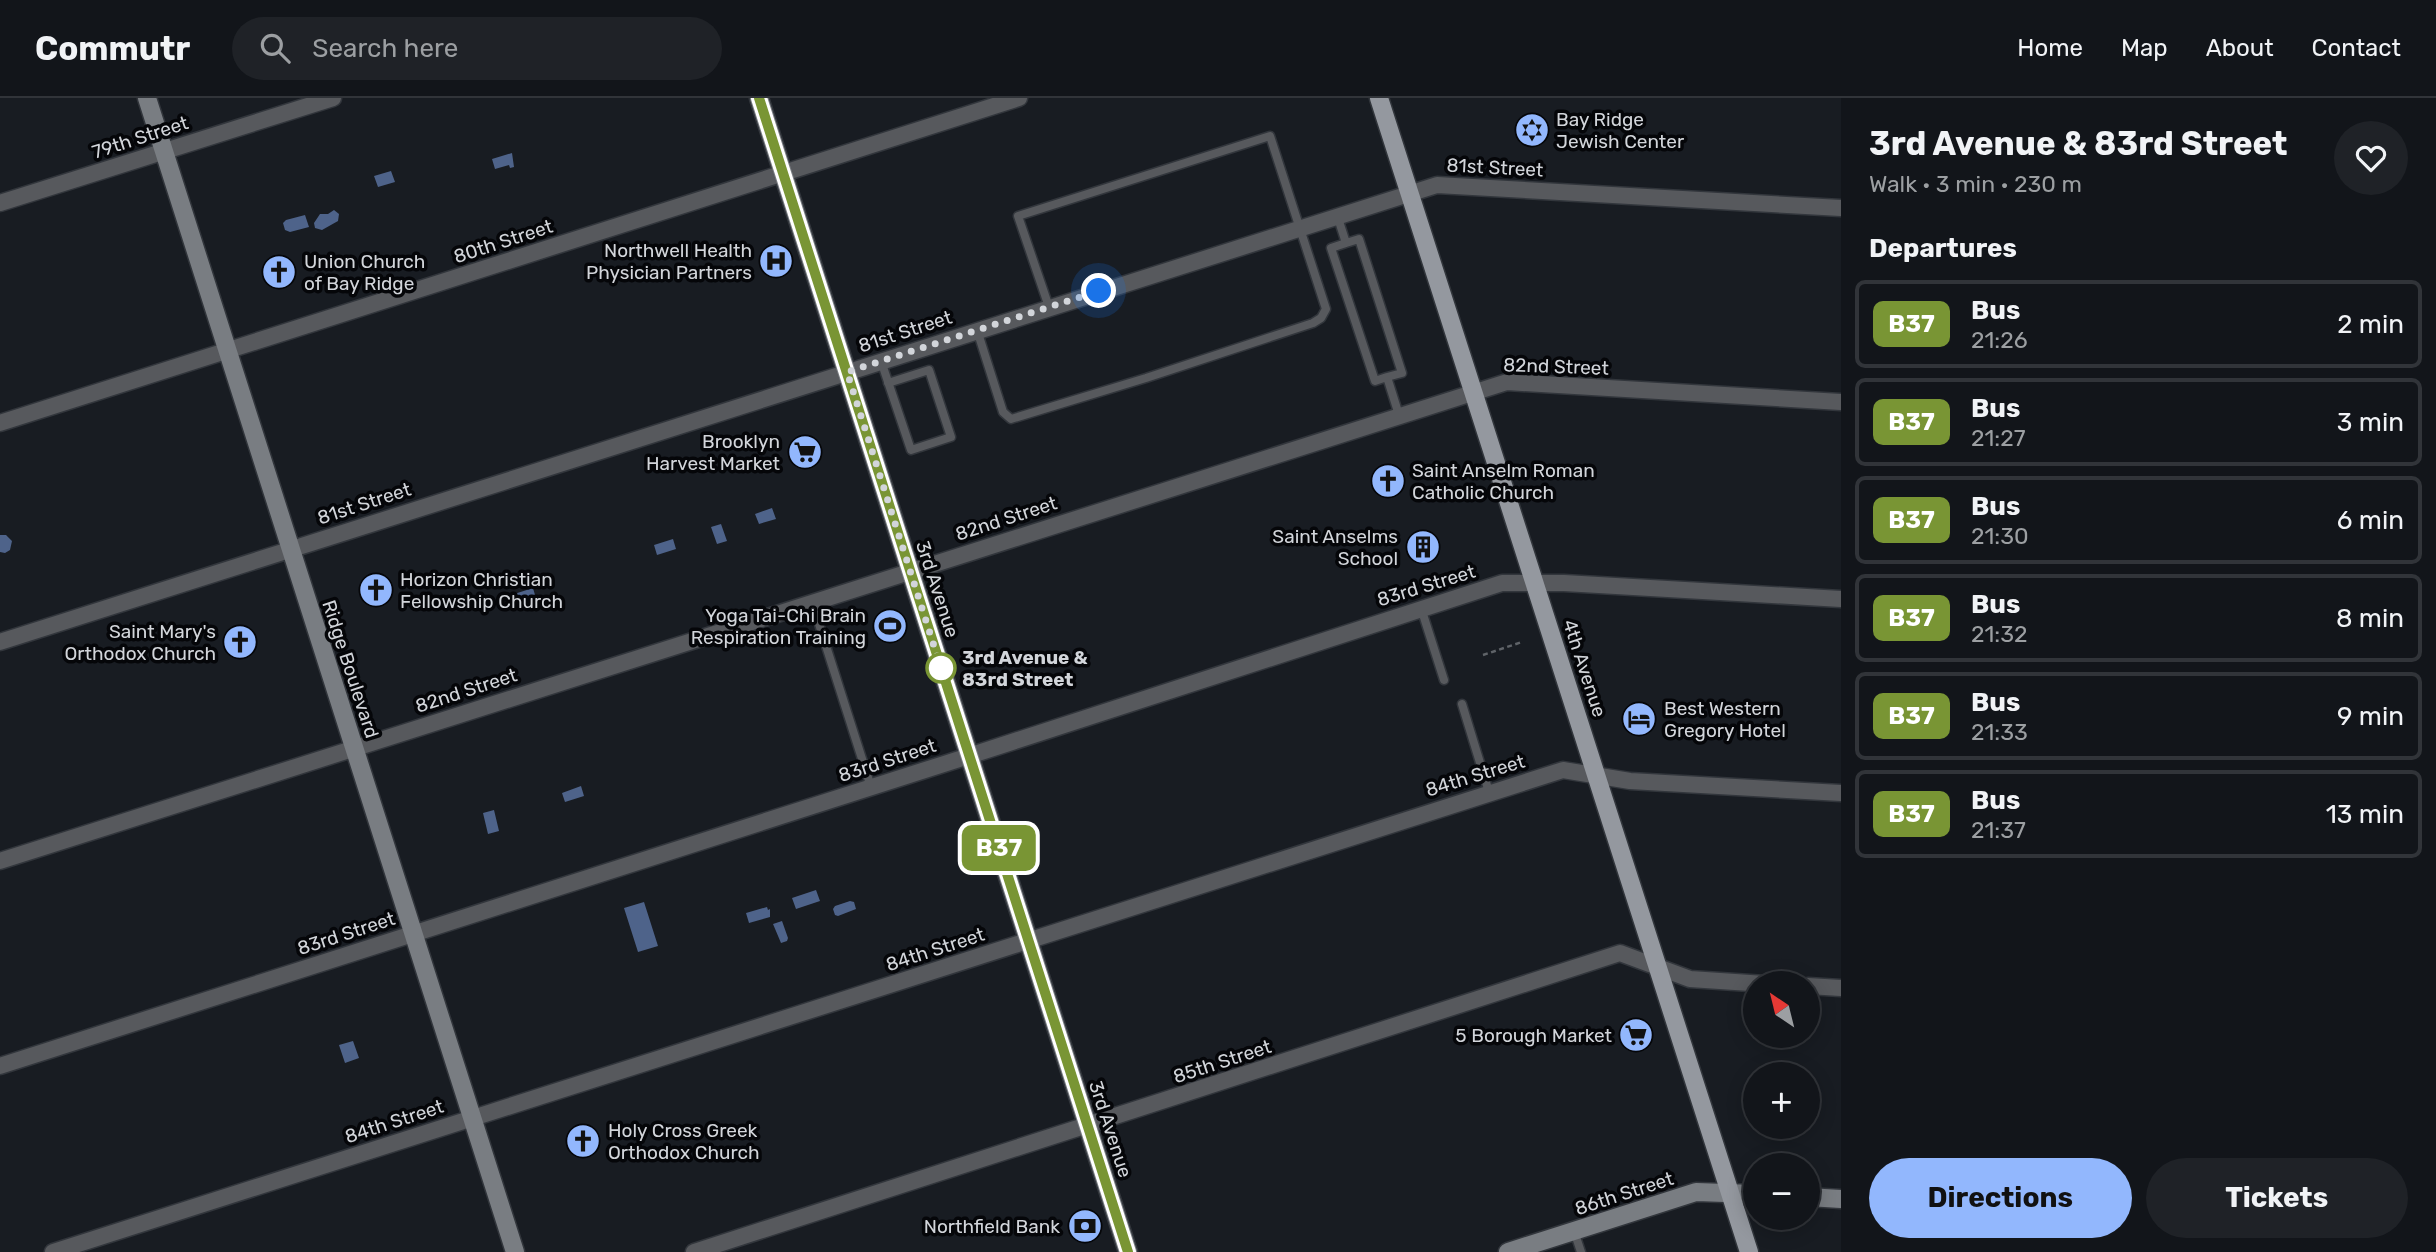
<!DOCTYPE html>
<meta charset="utf-8">
<style>
body{margin:0;font-family:Rubik,sans-serif;background:#1f2227;color:#f1f3f6;height:100vh;display:flex;flex-direction:column;font-size:26px;white-space:nowrap}
*{box-sizing:border-box;margin:0}
p{font-size:23px;color:#9c9fa2}
.icon{flex:none;width:38px;height:38px;fill:none;stroke:currentColor;stroke-width:2;stroke-linecap:round;stroke-linejoin:round}
.map{position:relative;flex:1;overflow:hidden}
.drawer{display:flex;flex-direction:column;background:#12151a;width:595px}
.drawer>*{flex:none}
.badge{padding:0 14px;border-radius:10px;font-size:24px;line-height:46px}
.needle{width:46px;rotate:325deg}
.tools{position:absolute;left:1743px;top:873px;display:grid;gap:14px}
.tools a{display:grid;place-items:center;width:77px;height:77px;border-radius:50%;background:#12151a;box-shadow:0 4px 18px #0003,0 0 0 2px #313439;font-size:35px}
.you{position:absolute;width:35px;height:35px;margin:-18px;border:5px solid #fff;border-radius:50%;background:#1a73e8;box-shadow:0 0 0 10px #1a73e833}
.map>.badge{position:absolute;translate:-50% -50%;box-shadow:0 0 0 4px #fff}
h2{padding:0 28px;font-size:26px;line-height:63px}
.round{display:grid;place-items:center;flex:none;width:74px;height:74px;border-radius:37px;background:#1f2227}
.overview{display:flex;align-items:center;justify-content:space-between;height:119px;padding:0 28px}
h1{font-size:33px;font-weight:700;line-height:52px}
.cta{display:flex;gap:14px;margin-top:auto;padding:14px 28px}
.cta a{flex:1;height:80px;border-radius:42px;background:#92b7fd;color:#111;font-size:28px;font-weight:700;line-height:80px;text-align:center}
.cta a+a{background:#1f2227;color:#f1f3f6}
ul{padding:0;list-style:none}
li{display:flex;align-items:center;gap:21px;height:88px;margin:0 14px 10px;padding:0 14px;border:4px solid #313439;border-radius:10px}
li div{flex:1}
li b{display:block;font-size:26px}
li em{font-style:normal}
li .badge{min-width:77px;font-weight:700;text-align:center}
header{display:flex;align-items:center;gap:42px;box-sizing:border-box;height:98px;padding:0 35px;background:#12151a;border-bottom:2px solid #313439}
header strong{font-size:33px}
nav{display:flex;gap:38px;margin-inline-start:auto;font-size:24px}
.search{width:490px;height:63px;background:#1f2227;display:flex;align-items:center;gap:18px;box-sizing:border-box;padding:0 24px;border-radius:38px;color:#9c9fa2;font-size:26px}
main{display:flex;flex:1;min-height:0}
.map>svg:first-child{display:block}
.water{fill:#4e638a}
.lines{fill:none;stroke-linecap:round;stroke-linejoin:round}
.lane-casing{stroke:#32363c;stroke-width:11}
.street-casing{stroke:#32363c;stroke-width:19}
.secondary-casing{stroke:#32363c;stroke-width:21}
.primary-casing{stroke:#32363c;stroke-width:21}
.path{stroke:#5f6368;stroke-width:2.5;stroke-dasharray:5 3.5;stroke-linecap:butt}
.lane{stroke:#57595d;stroke-width:8}
.street{stroke:#57595d;stroke-width:16}
.secondary{stroke:#797d82;stroke-width:18}
.primary{stroke:#94989f;stroke-width:18}
.line-casing{stroke:#fff;stroke-width:16}
.line{stroke:#799534;stroke-width:10}
.walk{stroke:#d2d5da;stroke-width:7;stroke-dasharray:0 12.6}
.stop-dot{fill:#fff;stroke:#799534;stroke-width:3.5}
.labels{text-anchor:middle;stroke-width:7;stroke-linejoin:round;paint-order:stroke}
.poi-label{font-size:19px;fill:#d2d5da;stroke:#050609;text-anchor:end}
.street-label{font-size:19px;fill:#d2d5da;stroke:#050609}
.stop-label{font-size:19px;font-weight:bold;fill:#d2d5da;stroke:#050609;text-anchor:start}
</style>
<header>
<strong>Commutr</strong>
<div class="search"><svg class="icon" aria-label="search" viewBox="0 0 24 24"><circle cx="10" cy="10" r="6"/><path d="M15 15l6 6"/></svg>Search here</div>
<nav><a>Home</a><a>Map</a><a>About</a><a>Contact</a></nav>
</header>
<main>
<div class="map">
<svg width="1841" height="1154" viewBox="0 0 1841 1154">
<rect width="100%" height="100%" fill="#181c22"/>
<path class="water" d="M512,55l2,14 -4,1 -1,-3 -14,4 -3,-10z
M391,73l4,11 -17,5 -4,-11z
M334,112l5,4 -1,7 -16,9 -7,-2 -1,-5 6,-9h8z
M305,117l4,12 -19,5 -5,-2 -2,-7 3,-3z
M772,410l4,11 -17,5 -4,-10z
M721,426l6,17 -10,3 -6,-17z
M0,437h6l6,6 -2,9 -5,3 -5,-1z
M673,441l3,10 -19,6 -3,-10z
M533,490l4,14 -25,8 -4,-14z
M581,688l3,10 -19,6 -3,-9z
M494,712l5,21 -11,3 -5,-21z
M816,792l4,11 -24,8 -4,-11z
M850,803l4,1 2,7 -18,7 -3,-1 -2,-6 2,-3z
M644,804l14,44 -20,6 -14,-44z
M767,809l1,3 2,-1v8l-21,6 -3,-10z
M782,823l6,17 -1,3 -6,2 -8,-19z
M353,943l6,17 -14,5 -6,-18z"/>
<g class="lines">
<g class="lane-casing">
<path id="lane" d="M1337,117l9,28 13,-4 43,134 -15,4
M1346,145l-15,5 44,133 12,-4 12,38
M977,232l26,82 8,7 135,-41 167,-55 8,-5 5,-9 -56,-173 -252,80 31,91
M881,263l30,89 40,-13 -22,-67 -41,13
M812,504l59,185
M1421,510l23,72
M1462,606l27,88
M1574,1133l7,21"/>
</g>
<g class="street-casing">
<path id="street" d="M0,105l333,-105
M0,325l1019,-325
M0,544l1437,-457 404,23
M0,763l1507,-479 334,20
M1808,888l33,2
M0,968l944,-302 558,-181h62l277,16
M53,1154l1510,-482 67,11 211,12
M694,1154l926,-299 70,26 75,5"/>
</g>
<g class="secondary-casing">
<path id="secondary" d="M147,0l368,1154
M759,0l369,1154
M1808,1099l33,2
M1508,1154l188,-60 59,2"/>
</g>
<g class="primary-casing">
<path id="primary" d="M1379,0l370,1154"/>
</g>
<path class="path" d="M1483,557l39,-13"/>
<use href="#lane" class="lane"/>
<use href="#street" class="street"/>
<use href="#secondary" class="secondary"/>
<use href="#primary" class="primary"/>
</g>
<g class="lines">
<g class="line-casing">
<path id="line" d="M759,0l369,1154"/>
</g>
<use href="#line" class="line"/>
<path class="walk" d="M941,570l-94,-296 252,-81"/>
</g>
<defs>
<g id="synagogue-disc" transform="scale(1.75)"><circle r="9.5" fill="#92b7fd" stroke="#050609"/><path d="M0-6.5L5.6 3.2H-5.6ZM0 6.5L5.6-3.2H-5.6Z" fill="#111"/></g>
<g id="hospital-disc" transform="scale(1.75)"><circle r="9.5" fill="#92b7fd" stroke="#050609"/><path d="M-5-5h3v3.5h4V-5h3V5h-3V1.5h-4V5h-3Z" fill="#111"/></g>
<g id="church-disc" transform="scale(1.75)"><circle r="9.5" fill="#92b7fd" stroke="#050609"/><path d="M-1.2-6h2.4v3.5h3.3v2.4h-3.3V6h-2.4V-.1h-3.3v-2.4h3.3Z" fill="#111"/></g>
<g id="supermarket-disc" transform="scale(1.75)"><circle r="9.5" fill="#92b7fd" stroke="#050609"/><path d="M-6-5.5h2.5l.6 2H6L4.5 2H-2.5L-4.4-4H-6ZM-1.5 3.2a1.3 1.3 0 1 0 .1 0ZM3 3.2a1.3 1.3 0 1 0 .1 0Z" fill="#111"/></g>
<g id="building-disc" transform="scale(1.75)"><circle r="9.5" fill="#92b7fd" stroke="#050609"/><path d="M-4-6H4V6H1V3H-1V6H-4ZM-2.5-4.3h1.7v1.8h-1.7ZM.8-4.3h1.7v1.8H.8ZM-2.5-1h1.7V.8h-1.7ZM.8-1h1.7V.8H.8Z" fill="#111"/></g>
<g id="stadium-disc" transform="scale(1.75)"><circle r="9.5" fill="#92b7fd" stroke="#050609"/><path d="M0-5a6.5 5 0 1 0 0 10a6.5 5 0 1 0 0-10ZM-3.5-1.8h7v3.6h-7Z" fill="#111"/></g>
<g id="hotel-disc" transform="scale(1.75)"><circle r="9.5" fill="#92b7fd" stroke="#050609"/><path d="M-6-4.5h1.5V1H6V5H4.5V3h-9V5H-6ZM-4 0a1.8 1.8 0 1 1 3.6 0ZM.5 0V-2.5h3Q6-2.5 6 0Z" fill="#111"/></g>
<g id="bank-disc" transform="scale(1.75)"><circle r="9.5" fill="#92b7fd" stroke="#050609"/><path d="M-6-4H6V4H-6ZM0-2.3a2.3 2.3 0 1 0 0 4.6a2.3 2.3 0 1 0 0-4.6Z" fill="#111"/></g>
</defs>
<g fill-rule="evenodd">
<use href="#synagogue-disc" x="1532" y="32"/>
<use href="#hospital-disc" x="776" y="163"/>
<use href="#church-disc" x="279" y="174"/>
<use href="#supermarket-disc" x="805" y="354"/>
<use href="#church-disc" x="1388" y="383"/>
<use href="#building-disc" x="1423" y="449"/>
<use href="#church-disc" x="376" y="492"/>
<use href="#stadium-disc" x="890" y="528"/>
<use href="#church-disc" x="240" y="544"/>
<use href="#hotel-disc" x="1639" y="621"/>
<use href="#supermarket-disc" x="1636" y="937"/>
<use href="#church-disc" x="583" y="1043"/>
<use href="#bank-disc" x="1085" y="1128"/>
</g>
<circle class="stop-dot" cx="941" cy="570" r="14"/>
<g class="labels">
<g class="poi-label">
<text x="1556" y="28" text-anchor="start">Bay Ridge<tspan x="1556" dy="22">Jewish Center</tspan></text>
<text x="752" y="159">Northwell Health<tspan x="752" dy="22">Physician Partners</tspan></text>
<text x="304" y="170" text-anchor="start">Union Church<tspan x="304" dy="22">of Bay Ridge</tspan></text>
<text x="780" y="350">Brooklyn<tspan x="780" dy="22">Harvest Market</tspan></text>
<text x="1412" y="379" text-anchor="start">Saint Anselm Roman<tspan x="1412" dy="22">Catholic Church</tspan></text>
<text x="1398" y="445">Saint Anselms<tspan x="1398" dy="22">School</tspan></text>
<text x="400" y="488" text-anchor="start">Horizon Christian<tspan x="400" dy="22">Fellowship Church</tspan></text>
<text x="866" y="524">Yoga Tai-Chi Brain<tspan x="866" dy="22">Respiration Training</tspan></text>
<text x="216" y="540">Saint Mary's<tspan x="216" dy="22">Orthodox Church</tspan></text>
<text x="1664" y="617" text-anchor="start">Best Western<tspan x="1664" dy="22">Gregory Hotel</tspan></text>
<text x="1612" y="944">5 Borough Market</text>
<text x="608" y="1039" text-anchor="start">Holy Cross Greek<tspan x="608" dy="22">Orthodox Church</tspan></text>
<text x="1060" y="1135">Northfield Bank</text>
</g>
<g class="street-label">
<text transform="translate(140 39) rotate(-18)" y="7">79th Street</text>
<text transform="translate(1495 69) rotate(3)" y="7">81st Street</text>
<text transform="translate(503 143) rotate(-18)" y="7">80th Street</text>
<text transform="translate(905 233) rotate(-18)" y="7">81st Street</text>
<text transform="translate(1556 268) rotate(2)" y="7">82nd Street</text>
<text transform="translate(364 405) rotate(-18)" y="7">81st Street</text>
<text transform="translate(1006 420) rotate(-18)" y="7">82nd Street</text>
<text transform="translate(1426 487) rotate(-17)" y="7">83rd Street</text>
<text transform="translate(938 491) rotate(72)" y="7">3rd Avenue</text>
<text transform="translate(1585 570) rotate(72)" y="7">4th Avenue</text>
<text transform="translate(351 571) rotate(72)" y="7">Ridge Boulevard</text>
<text transform="translate(466 592) rotate(-18)" y="7">82nd Street</text>
<text transform="translate(887 662) rotate(-18)" y="7">83rd Street</text>
<text transform="translate(1475 677) rotate(-17)" y="7">84th Street</text>
<text transform="translate(346 835) rotate(-18)" y="7">83rd Street</text>
<text transform="translate(935 851) rotate(-18)" y="7">84th Street</text>
<text transform="translate(1222 963) rotate(-18)" y="7">85th Street</text>
<text transform="translate(394 1023) rotate(-18)" y="7">84th Street</text>
<text transform="translate(1111 1031) rotate(72)" y="7">3rd Avenue</text>
<text transform="translate(1624 1095) rotate(-18)" y="7">86th Street</text>
</g>
<g class="stop-label">
<text x="962" y="566">3rd Avenue &amp;<tspan x="962" dy="22">83rd Street</tspan></text>
</g>
</g>
</svg>
<div class="tools">
<a><svg class="needle" viewBox="-14 -14 28 28"><path d="M0-13l5 13h-10z" fill="#e53935"/><path d="M0 13l5-13h-10z" fill="#9c9fa2"/></svg></a>
<a>+</a>
<a>−</a>
</div>
<div class="you" style="left:1099px;top:193px"></div>
<b class="badge" style="left:999px;top:750px;background:#799534;color:#fff">B37</b>
</div>
<section class="drawer">
<div class="overview"><div><h1>3rd Avenue &amp; 83rd Street</h1><p>Walk · 3 min · 230 m</p></div><a class="round"><svg class="icon" aria-label="heart" viewBox="0 0 24 24"><path d="M12 20l-8-8c-3-5 5-10 8-4 3-6 11-1 8 4z"/></svg></a></div>
<h2>Departures</h2>
<ul>
<li><span class="badge" style="background:#799534;color:#fff">B37</span><div><b>Bus</b><p>21:26</p></div><em>2 min</em></li>
<li><span class="badge" style="background:#799534;color:#fff">B37</span><div><b>Bus</b><p>21:27</p></div><em>3 min</em></li>
<li><span class="badge" style="background:#799534;color:#fff">B37</span><div><b>Bus</b><p>21:30</p></div><em>6 min</em></li>
<li><span class="badge" style="background:#799534;color:#fff">B37</span><div><b>Bus</b><p>21:32</p></div><em>8 min</em></li>
<li><span class="badge" style="background:#799534;color:#fff">B37</span><div><b>Bus</b><p>21:33</p></div><em>9 min</em></li>
<li><span class="badge" style="background:#799534;color:#fff">B37</span><div><b>Bus</b><p>21:37</p></div><em>13 min</em></li>
</ul>
<div class="cta"><a>Directions</a><a>Tickets</a></div>
</section>
</main>
